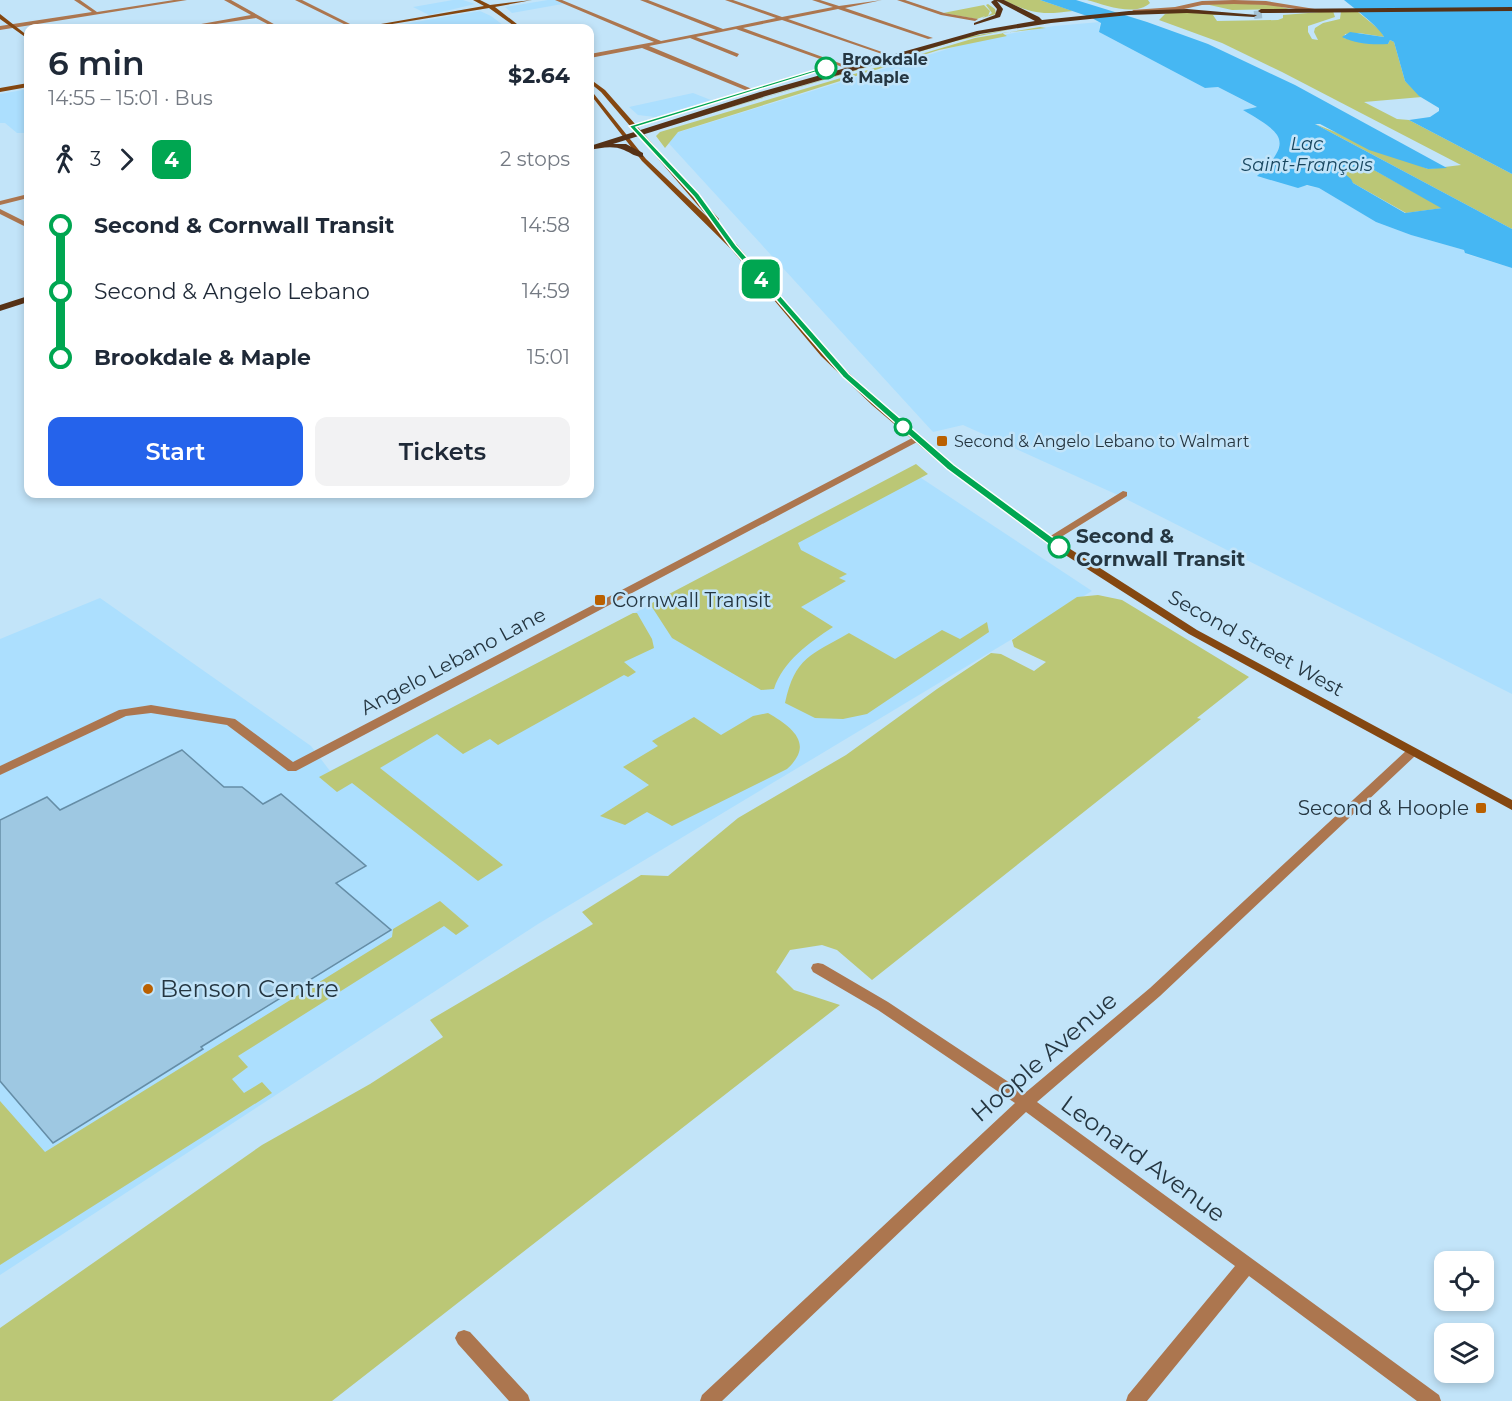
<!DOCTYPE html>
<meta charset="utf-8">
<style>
body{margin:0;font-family:Montserrat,sans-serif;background:#f2f2f3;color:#1f2937;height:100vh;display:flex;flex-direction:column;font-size:22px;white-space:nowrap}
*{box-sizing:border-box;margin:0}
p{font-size:20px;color:#747a83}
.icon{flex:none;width:33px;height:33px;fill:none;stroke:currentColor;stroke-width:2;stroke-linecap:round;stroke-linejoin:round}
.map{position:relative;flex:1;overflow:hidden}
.panel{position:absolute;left:24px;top:24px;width:570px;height:474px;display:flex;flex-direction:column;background:#fff;border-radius:12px;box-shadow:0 3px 9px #0003}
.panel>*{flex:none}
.badge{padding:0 12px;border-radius:9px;font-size:21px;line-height:39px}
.tools{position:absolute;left:1434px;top:1251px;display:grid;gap:12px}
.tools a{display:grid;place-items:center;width:60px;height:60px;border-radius:12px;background:#fff;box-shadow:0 3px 9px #0003;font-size:30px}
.map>.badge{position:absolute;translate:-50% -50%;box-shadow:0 0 0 3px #fff}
.legs{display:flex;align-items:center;gap:9px;height:66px;padding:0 24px;font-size:20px}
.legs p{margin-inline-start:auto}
.summary{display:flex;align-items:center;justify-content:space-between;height:102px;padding:0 24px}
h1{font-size:33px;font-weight:600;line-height:45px}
.action{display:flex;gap:12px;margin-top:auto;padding:12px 24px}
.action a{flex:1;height:69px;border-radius:12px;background:#2563eb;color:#fff;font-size:24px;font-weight:600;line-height:69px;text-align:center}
.action a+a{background:#f2f2f3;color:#1f2937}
ul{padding:0 24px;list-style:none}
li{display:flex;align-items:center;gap:21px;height:66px;font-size:22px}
li i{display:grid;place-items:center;width:9px;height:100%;margin:0 8px;background:currentColor}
li i::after{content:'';width:15px;height:15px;margin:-8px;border:4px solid;border-radius:50%;background:#fff}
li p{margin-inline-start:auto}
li:first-child i{background:linear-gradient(#0000 50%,currentColor 0)}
li:last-child i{background:linear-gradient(currentColor 50%,#0000 0)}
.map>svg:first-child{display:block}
.built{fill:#acdffe}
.green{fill:#bbc776}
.water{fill:#46b7f3;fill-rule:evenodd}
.building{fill:#9ec8e2;stroke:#658da6;stroke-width:1.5}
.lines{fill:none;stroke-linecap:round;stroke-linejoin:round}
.primary-tunnel{stroke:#a3c1d4;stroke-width:8;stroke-dasharray:8 4;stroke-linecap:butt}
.street{fill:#ac764f;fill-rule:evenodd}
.secondary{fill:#844711;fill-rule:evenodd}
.primary{fill:#563217;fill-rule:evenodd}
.line-1{fill:#00a651;stroke:#fff;stroke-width:1.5}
.stop-1-dot{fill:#fff;stroke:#00a651;stroke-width:3}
.poi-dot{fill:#ba6000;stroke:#c2e4f9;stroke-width:2}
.labels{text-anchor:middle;stroke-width:5;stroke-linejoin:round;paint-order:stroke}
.far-stop-label{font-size:16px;font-weight:bold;fill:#253641;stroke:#c2e4f9;text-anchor:start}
.far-poi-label{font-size:16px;fill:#253641;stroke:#c2e4f9;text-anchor:start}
.far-water-label{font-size:18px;font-style:italic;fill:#18465f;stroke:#c2e4f9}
.stop-label{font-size:20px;font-weight:bold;fill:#253641;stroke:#c2e4f9;text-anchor:start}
.poi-label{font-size:20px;fill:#253641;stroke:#c2e4f9;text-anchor:start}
.street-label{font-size:20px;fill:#253641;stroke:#c2e4f9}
.near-poi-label{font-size:24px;fill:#253641;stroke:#c2e4f9;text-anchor:start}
.near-street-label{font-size:24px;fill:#253641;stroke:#c2e4f9}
</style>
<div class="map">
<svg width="1512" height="1401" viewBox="0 0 1512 1401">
<rect width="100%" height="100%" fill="#c2e4f9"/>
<path class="built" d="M453,0h10l12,4 -46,11 -16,-8z
M548,0h12l8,3 -56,10 -7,-6z
M480,11l11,5 16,12h-127z
M1100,22l-1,10 106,56 13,-1 40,21 -14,2 32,21 4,11 -4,15 -18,20 61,11 57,34 35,13 53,15 2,4 46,14v426l-392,-198 -157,-71 -30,7 -270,-295 317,-98 74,-13z
M28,89v44h-11l-12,-10h-5v-29z
M693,93l18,7 -56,17 -17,-2 -9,-8z
M909,470l183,121 -554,333 -538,351v-636l100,-41 211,148 19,25z"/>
<path class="green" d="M1004,0h36l33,11c-31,4 -42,3 -69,-11z
M1087,0h61l2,3c-15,14 -45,2 -63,-3z
M1230,3l44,2 16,4 -58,1 -27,-6z
M988,4l7,5 1,5 -14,4 3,-2 -8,3 -34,-6 41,-8 6,6 -2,5 4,-3 -6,-8z
M1333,11l2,6 -27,9v6l4,7 6,1 -4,-8 1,-4 8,-5 17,-4 1,-8 17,1 23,19 3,6 -25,-4 -14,1 -1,4 19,5 25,1 2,-4 4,2 11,39 17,16 -58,5 33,17 12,1 103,54v55l-197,-105 113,45 33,-4 -179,-93 -60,-29 -63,-23 6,-6 7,-2 65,3h-24l4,6 61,-1 5,-2v-3z
M1022,27l-66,14 -301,89 307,-92z
M1040,27l6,1 -44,5 5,3 -68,14 -261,82 -13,16 -9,-12 4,-4 315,-94z
M1365,165l78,43 -37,5 -53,-30 -14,-15z
M916,464l12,10 -130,69 3,7 46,24 -8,4 7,3 -45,26 32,20c-24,16 -50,34 -59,62l-13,1 -89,-52 -22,-34z
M1098,595l24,5 127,77 -52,41 4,1 -329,261 -35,-30 -15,-5 -32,5 -14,22 18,18 46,15 -508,396h-332v-73l262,-183 108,-61 73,-47 -13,-17 163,-96 -11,-12 59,-37 27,1 70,-58 108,-63 91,-66 54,-36 10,1 33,17 12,-9 -32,-15 -2,-7 65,-43z
M633,613h4l15,26 2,9 -30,14 12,10 -8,5 -4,-2 -126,70 -8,-6 -27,15 -26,-20 -57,34 123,97 -25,16 -126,-98 -15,9 -18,-15z
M987,622l2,10 -122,82 -24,5 -28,-1 -30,-15c10,-46 26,-48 64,-70l46,26 47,-29 18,9z
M768,713c24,14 47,31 19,56l-115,57 -25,-14 -22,13 -25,-9 49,-31 -26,-18 35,-21 -6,-5 42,-24 27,18 32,-19z
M440,901l29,25 -13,9 -12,-9 -206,130 10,11 -16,12 12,14 18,-11 10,11 -272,172v-164l45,51 347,-215 1,-8z"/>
<path class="water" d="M1040,0h36l71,22 61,22 87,41 152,83 -19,1 -59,-19 -49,-26h-5l197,105v39l-47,-15 -1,-3 -53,-15 -35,-13 -57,-34 -12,-3 -9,3 -41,-12c39,-36 23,-44 -14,-66l14,-3 -39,-20 -13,1 -106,-56 2,-9 -11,-6zM1365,165l76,43h1l-37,5 -52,-30 -2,-4 -12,-10z
M1344,0h168v174l-103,-54 21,-3 9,-6v-3l-20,-12 -14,-15 -11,-39 -4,-2 -2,4c-15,1 -32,0 -46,-7l8,-5 34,5c-6,-11 -29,-28 -40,-37z"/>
<path class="building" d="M182,750l42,37h18l21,17 18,-10 85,72 -30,17 55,47 -190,117 2,2 -150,94 -53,-62v-261l47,-23 13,13z"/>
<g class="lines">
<path class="primary-tunnel" d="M1254,15l11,-1"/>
<path class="street" d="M74,0h6l17,12 77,-12h13l-187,30v-4l92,-14z
M224,0h7l50,28h-6l-19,-10 -67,10h-10l72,-13z
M295,0h7l56,28h-6z
M555,0h7l99,41 55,-11 -76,-30h8l75,29 53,-11 -51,-18h8l49,17 51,-10 -21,-7h8l19,6 43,-6 -37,8 88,30 -5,1 -90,-30 -50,10 94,33v2l-100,-34 -39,8 110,40 -5,1 -112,-40 -40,8 43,17 -2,3 -47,-19 -41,8 103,43 -2,3 -108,-44 -52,10v-4l64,-12z
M897,0h8l39,13 34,6 -3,2 -34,-6z
M1234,0l32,1 55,9 -3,2 -52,-7 -32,-1 -32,1 -27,6 -40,1 -3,-2 43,-3 27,-6z
M28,194v4l-28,7v-4z
M0,209l28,14v5l-28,-14z
M916,436l3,1v4l-623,330h-8l-61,-46 -76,-12 -25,3 -126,59v-9l119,-56 32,-5 84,14 58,43z
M1123,491l4,1v4l-74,46h-8l-1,-2z
M1412,748l4,1 2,3 -2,3 -256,241 -123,106 402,293 2,6h-24l-168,-125 -102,125h-21l2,-6 107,-129 -209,-154 -304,289h-22l2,-6 313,-292 -137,-93 -65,-38 -2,-4 2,-4 5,-1 5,1 65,38 137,91 125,-105 258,-239z
M464,1330l6,2 58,63 2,6h-21l-51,-57 -3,-6 3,-6z"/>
<path class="secondary" d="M473,0h7l10,5 42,-5 -37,7 27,21h-5l-28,-20 -121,20h-10l126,-22z
M0,14l28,22v3l-28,-20z
M590,79l15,11 114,129v4h-6l-112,-131 -11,-9z
M28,83v4l-28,5v-4z
M590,89l56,70 91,86 90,107 51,49 75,64 100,73 144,92 315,170v10l-323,-176 -144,-92 -98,-73 -75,-64 -51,-49 -90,-107 -89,-88 -52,-67z"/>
<path class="primary" d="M994,0h10l35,17 3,3 87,-9 58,-2 70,6 -3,2 -67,-4 -58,2 -78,8 -71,11 -214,62 -153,48h13l17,9v4c-8,0 -12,-4 -19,-7 -11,-5 -24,-2 -34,0v-4l170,-54 217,-61 58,-10 -38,-20 6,8 -3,8 -26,8v-2l21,-8 2,-6 -6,-7z
M1512,7v4l-251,2 -3,-2 3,-2z
M28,296v6l-28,9v-6z"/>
</g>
<path class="line-1" d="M824,67l5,1 -193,59 63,67 37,51 113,129 105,91 109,80v4h-8l-108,-80 -104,-92 -112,-129 -37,-51 -65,-71z"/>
<g class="stop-1-dot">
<circle cx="826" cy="68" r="10"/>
<circle cx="903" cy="427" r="8"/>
<circle cx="1059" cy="547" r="10"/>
</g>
<g class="poi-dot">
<rect x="936" y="435" width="12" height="12" rx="3"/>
<rect x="594" y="594" width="12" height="12" rx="3"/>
<rect x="1475" y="802" width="12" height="12" rx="3"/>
<circle cx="148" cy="989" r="6"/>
</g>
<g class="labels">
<g class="far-stop-label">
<text x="842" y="65">Brookdale<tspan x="842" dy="18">&amp; Maple</tspan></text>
</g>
<g class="far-poi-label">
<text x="954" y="447">Second &amp; Angelo Lebano to Walmart</text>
</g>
<g class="far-water-label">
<text x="1307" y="150">Lac<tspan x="1307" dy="21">Saint-François</tspan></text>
</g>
<g class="stop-label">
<text x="1076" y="543">Second &amp;<tspan x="1076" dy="23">Cornwall Transit</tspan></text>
</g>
<g class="poi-label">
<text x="612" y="607">Cornwall Transit</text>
<text x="1469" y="815" text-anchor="end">Second &amp; Hoople</text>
</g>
<g class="street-label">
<text transform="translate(1256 643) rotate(29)" y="7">Second Street West</text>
<text transform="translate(453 661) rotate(-28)" y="7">Angelo Lebano Lane</text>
</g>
<g class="near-poi-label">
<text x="160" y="997">Benson Centre</text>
</g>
<g class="near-street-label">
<text transform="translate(1044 1057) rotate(-41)" y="8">Hoople Avenue</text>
<text transform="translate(1143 1159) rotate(36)" y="8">Leonard Avenue</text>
</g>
</g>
</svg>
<div class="tools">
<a><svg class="icon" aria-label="locate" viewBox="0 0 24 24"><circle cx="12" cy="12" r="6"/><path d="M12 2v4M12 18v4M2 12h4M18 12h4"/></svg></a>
<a><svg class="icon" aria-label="layers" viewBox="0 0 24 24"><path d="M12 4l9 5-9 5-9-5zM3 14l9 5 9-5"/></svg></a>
</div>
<b class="badge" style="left:761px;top:279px;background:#00a651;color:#fff">4</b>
<section class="panel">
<div class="summary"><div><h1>6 min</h1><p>14:55 – 15:01 · Bus</p></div><b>$2.64</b></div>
<div class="legs"><svg class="icon" aria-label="walk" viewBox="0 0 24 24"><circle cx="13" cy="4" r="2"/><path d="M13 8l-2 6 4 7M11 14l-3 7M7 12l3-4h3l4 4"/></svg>3<svg class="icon" aria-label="forward" viewBox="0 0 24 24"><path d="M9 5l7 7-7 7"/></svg><b class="badge" style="background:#00a651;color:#fff">4</b><p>2 stops</p></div>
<ul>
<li><i style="color:#00a651"></i><b>Second &amp; Cornwall Transit</b><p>14:58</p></li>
<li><i style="color:#00a651"></i><span>Second &amp; Angelo Lebano</span><p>14:59</p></li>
<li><i style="color:#00a651"></i><b>Brookdale &amp; Maple</b><p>15:01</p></li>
</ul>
<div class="action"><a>Start</a><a>Tickets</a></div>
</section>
</div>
